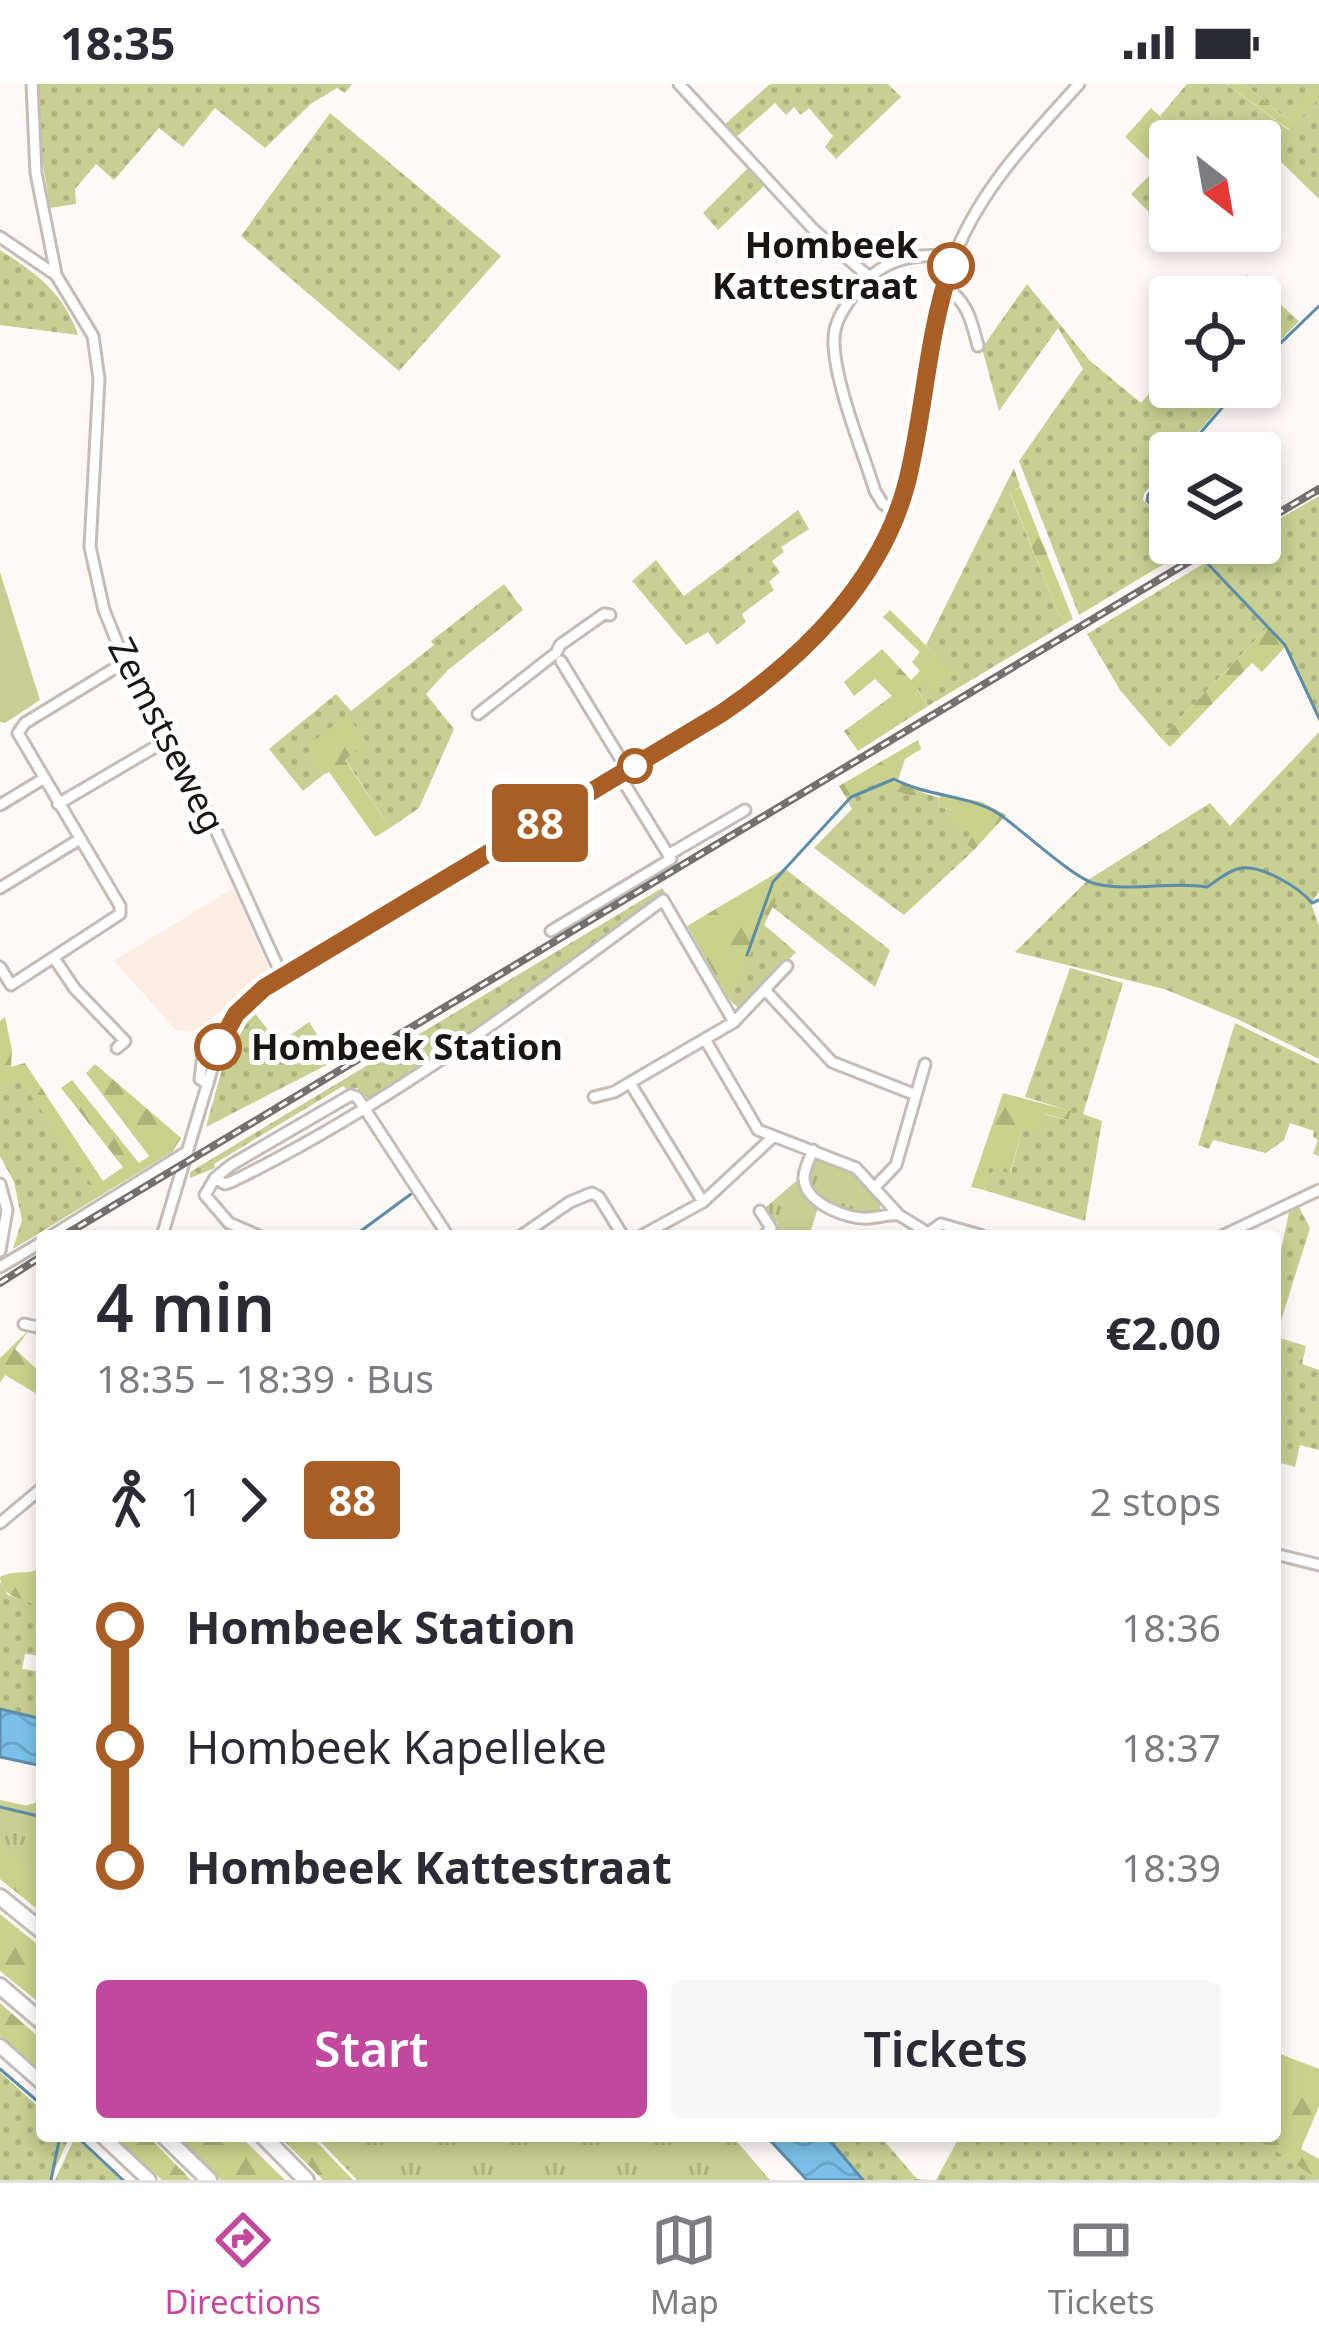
<!DOCTYPE html>
<meta charset="utf-8">
<style>
body{margin:0;font-family:"Noto Sans",sans-serif;background:#f7f7f7;color:#2b2b33;height:100vh;display:flex;flex-direction:column;font-size:45px;white-space:nowrap}
*{box-sizing:border-box;margin:0}
p{font-size:39px;color:#7c7c81}
.icon{flex:none;width:66px;height:66px;fill:none;stroke:currentColor;stroke-width:2;stroke-linecap:round;stroke-linejoin:round}
.map{position:relative;flex:1;overflow:hidden}
.details{position:absolute;left:36px;top:1146px;width:1245px;height:912px;display:flex;flex-direction:column;background:#fff;border-radius:12px;box-shadow:0 6px 18px #0003}
.details>*{flex:none}
.badge{padding:0 24px;border-radius:9px;font-size:42px;line-height:78px}
.needle{width:78px;rotate:149deg}
.tools{position:absolute;left:1149px;top:36px;display:grid;gap:24px}
.tools a{display:grid;place-items:center;width:132px;height:132px;border-radius:12px;background:#fff;box-shadow:0 6px 18px #0003;font-size:60px}
.map>.badge{position:absolute;translate:-50% -50%;box-shadow:0 0 0 6px #fff}
.legs{display:flex;align-items:center;gap:18px;height:132px;padding:0 60px;font-size:39px}
.legs p{margin-inline-start:auto}
.overview{display:flex;align-items:center;justify-content:space-between;height:204px;padding:0 60px}
h1{font-size:66px;font-weight:600;line-height:90px}
.button{display:flex;gap:24px;margin-top:auto;padding:24px 60px}
.button a{flex:1;height:138px;border-radius:12px;background:#c1489c;color:#fff;font-size:48px;font-weight:600;line-height:138px;text-align:center}
.button a+a{background:#f7f7f7;color:#2b2b33}
ul{padding:0 60px;list-style:none}
li{display:flex;align-items:center;gap:42px;height:120px;font-size:45px}
li i{display:grid;place-items:center;width:18px;height:100%;margin:0 15px;background:currentColor}
li i::after{content:'';width:30px;height:30px;margin:-15px;border:9px solid;border-radius:50%;background:#fff}
li p{margin-inline-start:auto}
li:first-child i{background:linear-gradient(#0000 50%,currentColor 0)}
li:last-child i{background:linear-gradient(currentColor 50%,#0000 0)}
.status{display:flex;justify-content:space-between;align-items:center;height:84px;padding:0 60px;background:#fff;direction:ltr}
.status svg{height:33px;fill:currentColor}
.tab-bar{display:flex;justify-content:space-around;align-items:center;height:168px;border-top:3px solid #e1e1e2;background:#fff;font-size:33px;color:#7c7c81}
.tab-bar a{display:grid;justify-items:center;gap:6px}
.tab-bar .selected{color:#c1489c}
.map>svg:first-child{display:block}
.built{fill:#fcede2}
.grass{fill:url(#grass-dots)}
.forest{fill:url(#forest-firs)}
.park{fill:url(#park-tufts)}
.pitch{fill:#c7cf92}
.water{fill:url(#water-waves);stroke:#5d8da9;stroke-width:3}
.lines{fill:none;stroke-linecap:round;stroke-linejoin:round}
.stream{stroke:#5d8da9;stroke-width:3}
.minor-casing{stroke:#c4bdb7;stroke-width:15}
.major-casing{stroke:#c4bdb7;stroke-width:18}
.highway-casing{stroke:#c4bdb7;stroke-width:20}
.minor{stroke:#fff;stroke-width:9}
.major{stroke:#fff;stroke-width:12}
.highway{stroke:#fff;stroke-width:14}
.rail-casing{stroke:#74706e;stroke-width:8}
.rail{stroke:#fff;stroke-width:3;stroke-dasharray:9;stroke-linecap:butt}
.line-1-casing{stroke:#fff;stroke-width:27}
.line-1{stroke:#a85e24;stroke-width:18}
.stop-1-dot{fill:#fff;stroke:#a85e24;stroke-width:6}
.labels{text-anchor:middle;stroke-width:10;stroke-linejoin:round;paint-order:stroke}
.stop-label{font-size:36px;font-weight:bold;fill:#181513;stroke:#fff;text-anchor:end}
.street-label{font-size:36px;fill:#181513;stroke:#fff}
</style>
<div class="status"><b>18:35</b><svg viewBox="0 0 49 12"><path d="M0 12V9h3v3zM5 12V6h3v6zM10 12V3h3v9zM15 12V0h3v12zM26 1h20v11H26zM47 4h2v5h-2z"/></svg></div>
<div class="map">
<svg width="1319" height="2096" viewBox="0 0 1319 2096">
<defs>
<pattern id="grass-dots" width="8" height="8" patternUnits="userSpaceOnUse" patternTransform="scale(3)"><rect width="8" height="8" fill="#c7cf92"/><path d="M2 2h.1M6 6h.1" fill="none" stroke="#aab17d" stroke-width="1.8" stroke-linecap="round"/></pattern>
<pattern id="forest-firs" width="22" height="20" patternUnits="userSpaceOnUse" patternTransform="scale(3)"><rect width="22" height="20" fill="#c9d18c"/><path d="M5 1l3.5 6h-7zM16 11l3.5 6h-7z" fill="#acb378"/></pattern>
<pattern id="park-tufts" width="24" height="20" patternUnits="userSpaceOnUse" patternTransform="scale(3)"><rect width="24" height="20" fill="#c7cf92"/><path d="M3 7l-1-3M5 7V3M7 7l1-3M15 17l-1-3M17 17v-4M19 17l1-3" fill="none" stroke="#aab17d"/></pattern>
<pattern id="water-waves" width="16" height="10" patternUnits="userSpaceOnUse" patternTransform="scale(3)"><rect width="16" height="10" fill="#7bc0e9"/><path d="M0 5q4-4 8 0t8 0" fill="none" stroke="#6aa4c7"/></pattern>
</defs>
<rect width="100%" height="100%" fill="#fef9f6"/>
<path class="built" d="M233,804l35,78 -2,9 -67,53 -8,4 -16,-3 -61,-68z"/>
<path class="grass" d="M37,0h315l-7,9 -8,-5 -25,15 -47,45 -50,-40 -32,39 -24,-19 -45,52 -18,-16 -21,25 1,15 -26,4 -10,-63z
M770,0h118l13,13 -65,62 -11,-12 8,-11 -24,-28 -8,7 -7,-8 -8,8 -11,-12 -40,35 -12,-12z
M1187,0h39l63,46 30,-32v101l-50,-49 -9,7v-16h-75l-25,-25z
M1244,0h75v5l-6,-3 -26,33z
M330,29l171,143 -102,115 -158,-135z
M1170,71v76h11l-6,7 -44,-44z
M748,84l17,17 -47,45 -15,-17z
M0,166c36,23 64,43 78,85l-78,-10z
M1247,191l52,46 -39,40v-64h-31z
M1027,200l62,76 52,43 29,-34v18h67l-57,66h-10v11l-26,30 -1,6 27,26v17h17l5,4 -113,68 -60,-154 64,-92 -25,-41 -59,83 -17,-63z
M1014,384l6,18 -10,8 53,131 -135,81 -11,-18 6,-6 29,-9 -26,-28z
M1319,412v226l-34,-75 -17,-20 -107,111 -41,-48 -33,-56 151,-91h22v-13z
M798,426l11,19 -28,18 3,5 -12,9 8,11 -11,10 5,8 -32,24 4,8 -29,23 -9,-13 -22,13 -54,-64 24,-21 28,36z
M504,500l19,26 -75,60 -22,24 28,35 -35,79 -29,20 -45,-69 -31,-4 -3,4 12,16 -20,16 -34,-42 67,-55 15,17 83,-66 -3,-4z
M1319,648v160l-8,11 8,23v133l-84,-41 -71,-29 -149,-37 73,-72 122,-77 20,23z
M873,699l46,14 2,-5 19,6 -2,8 16,5 19,22 -7,11 8,6 -70,65 -90,-67 38,-39 -4,-8z
M789,788l101,78 -15,37 -104,-81z
M662,804l3,4 -127,97 -169,110 -12,-11 -10,2 -4,-4 -129,78 1,4 -25,10v-6z
M763,840l33,28 -49,52 -9,4 -9,-9z
M1070,884l53,15 -40,131 19,7 -17,100 -101,-31 5,-23 22,5 12,-46 20,-12 24,6 3,-9 -45,-14z
M252,926l27,33 30,-21 25,39 -128,66 16,-58z
M1235,939l84,41v92l-6,-2 5,-14 -5,-3 1,-6 -24,-8 -6,17 -18,13 -53,-13 -4,9 -11,-4z
M19,993l81,119 -87,53 9,-29 -8,-38 -14,-26v-67z
M1299,1123l11,21 -34,109 30,9 -4,18 17,6v80l-19,-5 -5,22 -20,-6v-183l14,-66z
M0,1498l8,13 24,8 10,-8v61l-17,-2 -3,15 20,3v47l-42,-10z
M0,1988l42,38v26h28l-20,44h-50z
M826,2052h54l37,43 15,1h-69z
M960,2052h278l28,7 53,37h-383z
M75,2053l46,43h-66z"/>
<path class="forest" d="M1226,0h18l43,35 26,-34 6,4v9l-29,32z
M1151,24l35,32 -16,1v14l-13,12 -32,-30z
M1020,403l53,132 -10,6 -53,-132z
M890,526l63,62 -18,20 -12,-9 -6,6 11,17 -70,45 -14,-20 48,-35 -17,-17 -21,17 -10,-14 38,-33 29,31 9,-9 -8,-9 8,-10 -37,-35z
M1268,543l17,20 -23,25 -10,-9 -82,84 -9,-9z
M347,631l20,27 -22,18 45,68 -15,9 -46,-65 -6,3 -13,-17 4,-3 -7,-9z
M918,656l3,9 -16,10 -7,21 24,9 -2,9 -47,-14 -25,17 -9,-15z
M941,710l41,8 24,13 -32,35 -8,-6 6,-11 -22,-10 4,-12 -16,-5z
M785,784l4,4 -60,127 -42,-73z
M5,933l7,33 -1,17 14,-4 78,118 20,-14 -62,-79 11,-8 67,83 10,-7 -63,-83 9,-9 86,74 -9,14 -72,44 -81,-118 -19,11v-68z
M1003,1009l68,18 -3,9 -24,-6 -5,17 -16,-4 -13,46 -21,-5 -5,22 -13,-3z
M30,1245l-15,20 27,25v23l-37,-22 -5,8v-25z
M42,1483v28l-9,8c-16,-5 -31,-7 -33,-26 13,-8 31,-1 42,-10z
M0,1716l42,9v104l-42,-34z
M0,1830l42,34v57l-42,-34z
M0,1919l42,37v33l-42,-37z
M1275,1968l44,17v37l-18,43 18,10v21l-53,-36 -28,-8h37z
M113,2052h35l43,44h-29z
M176,2052h64l45,44h-64z
M279,2052h32l42,44h-30z"/>
<path class="park" d="M818,1073c27,10 44,22 63,44l-1,8 -14,7c-26,-7 -82,-25 -48,-59z
M796,1097l22,27 -9,28h-41l10,-12 -14,-15z
M42,1717v82l-42,-40v-30z
M315,2052h417l38,44h-413z"/>
<path class="pitch" d="M0,488l40,128 -35,23 -5,-1z"/>
<path class="water" d="M0,1625l42,10v47l-42,-9z
M766,2052h60l37,44h-56z"/>
<g class="lines">
<path class="stream" d="M1260,279l59,-57
M1183,369l57,-66
M1170,385l-22,26 -1,6 23,21
M1191,459l3,3
M1207,479l78,82 34,73
M747,871l26,-73 78,-85 43,-18c34,18 76,16 105,35 22,15 75,65 97,70 37,8 75,-3 111,3 10,-6 23,-18 35,-19 21,-2 57,19 70,35l7,-3
M354,1152l57,-42
M0,1723l42,10
M0,1985l42,36
M76,2052l47,44
M51,2096l9,-44"/>
<g class="minor-casing">
<path id="minor" d="M32,0l4,89 20,101
M679,0l135,146 53,45
M0,153l56,38 37,61 6,43 -9,168 14,63 21,52 83,151 74,163
M944,204c23,10 28,35 34,58
M898,429l-15,-9 -8,-13c-13,-42 -39,-104 -41,-146 -1,-18 5,-29 15,-44 26,-39 59,-50 105,-44
M478,630l78,-61 4,-8 44,-31 6,1
M58,720l109,-64
M0,721l43,-26
M668,771l77,-45
M0,804l80,-49
M551,847l120,-72 -45,-73 -3,-23 -62,-102
M54,874l21,31 50,52 -8,7
M0,883l11,18 109,-71v-8l-102,-173 7,-10 100,-61
M766,907l66,71 84,33
M706,957l52,89 98,38 43,47 29,18 -1,3
M630,999l73,119
M208,1000l-8,-5 4,-33 9,-15 14,-2
M594,1013l20,-5 120,-70 53,-56
M813,1066c-3,8 -10,21 -9,29 2,25 45,41 65,39 12,-1 19,-4 30,-3
M215,1094l10,6 6,-2c155,-75 294,-180 432,-282l71,122
M0,1100l7,26 -7,41
M876,1102l20,-21 29,-101
M205,1111l10,-17 16,-13 120,-70 6,2 91,139
M205,1111l24,28 30,13
M760,1127l11,17 -7,8
M928,1149l13,-9 39,11
M51,1152l137,-85
M162,1152l59,-197 35,-45 466,-281c66,-45 139,-110 171,-186 17,-42 23,-88 31,-133 9,-48 13,-96 32,-142 27,-66 76,-116 123,-168
M521,1152l49,-34 22,-9 7,4 24,39
M641,1152l62,-34 71,-66
M1222,1152l97,-46
M0,1183l42,-25
M24,1240l18,4
M0,1439l42,-35
M1275,1470l44,11"/>
</g>
<g class="major-casing">
<path id="major" d="M0,1962l42,37
M102,2052l47,44"/>
</g>
<g class="highway-casing">
<path id="highway" d="M0,1813l42,34
M0,1902l42,36
M164,2052l45,44
M263,2052l43,44"/>
</g>
<use href="#minor" class="minor"/>
<use href="#major" class="major"/>
<use href="#highway" class="highway"/>
<g class="rail-casing">
<path id="rail" d="M1260,440l59,-35
M63,1152l1157,-693
M0,1199l42,-27"/>
</g>
<use href="#rail" class="rail"/>
</g>
<g class="lines">
<g class="line-1-casing">
<path id="line-1" d="M218,963l18,-33 28,-26 458,-275c82,-56 160,-133 185,-231 18,-72 20,-147 44,-216"/>
</g>
<use href="#line-1" class="line-1"/>
</g>
<g class="stop-1-dot">
<circle cx="951" cy="182" r="21"/>
<circle cx="635" cy="682" r="15"/>
<circle cx="218" cy="963" r="21"/>
</g>
<g class="labels">
<g class="stop-label">
<text x="918" y="174">Hombeek<tspan x="918" dy="41">Kattestraat</tspan></text>
<text x="251" y="976" text-anchor="start">Hombeek Station</text>
</g>
<g class="street-label">
<text transform="translate(167 651) rotate(63)" y="13">Zemstseweg</text>
</g>
</g>
</svg>
<div class="tools">
<a><svg class="needle" viewBox="-14 -14 28 28"><path d="M0-13l5 13h-10z" fill="#e53935"/><path d="M0 13l5-13h-10z" fill="#7c7c81"/></svg></a>
<a><svg class="icon" aria-label="locate" viewBox="0 0 24 24"><circle cx="12" cy="12" r="6"/><path d="M12 2v4M12 18v4M2 12h4M18 12h4"/></svg></a>
<a><svg class="icon" aria-label="layers" viewBox="0 0 24 24"><path d="M12 4l9 5-9 5-9-5zM3 14l9 5 9-5"/></svg></a>
</div>
<b class="badge" style="left:540px;top:739px;background:#a85e24;color:#fff">88</b>
<section class="details">
<div class="overview"><div><h1>4 min</h1><p>18:35 – 18:39 · Bus</p></div><b>€2.00</b></div>
<div class="legs"><svg class="icon" aria-label="walk" viewBox="0 0 24 24"><circle cx="13" cy="4" r="2"/><path d="M13 8l-2 6 4 7M11 14l-3 7M7 12l3-4h3l4 4"/></svg>1<svg class="icon" aria-label="forward" viewBox="0 0 24 24"><path d="M9 5l7 7-7 7"/></svg><b class="badge" style="background:#a85e24;color:#fff">88</b><p>2 stops</p></div>
<ul>
<li><i style="color:#a85e24"></i><b>Hombeek Station</b><p>18:36</p></li>
<li><i style="color:#a85e24"></i><span>Hombeek Kapelleke</span><p>18:37</p></li>
<li><i style="color:#a85e24"></i><b>Hombeek Kattestraat</b><p>18:39</p></li>
</ul>
<div class="button"><a>Start</a><a>Tickets</a></div>
</section>
</div>
<nav class="tab-bar">
<a class="selected"><svg class="icon" aria-label="directions" viewBox="0 0 24 24"><path d="M12 3l9 9-9 9-9-9zM9 14v-3h6M13 9l2 2-2 2"/></svg>Directions</a>
<a><svg class="icon" aria-label="map" viewBox="0 0 24 24"><path d="M3 6l6-2 6 2 6-2v14l-6 2-6-2-6 2zM9 4v14M15 6v14"/></svg>Map</a>
<a><svg class="icon" aria-label="tickets" viewBox="0 0 24 24"><path d="M3 7h18v10H3zM15 7v10"/></svg>Tickets</a>
</nav>
